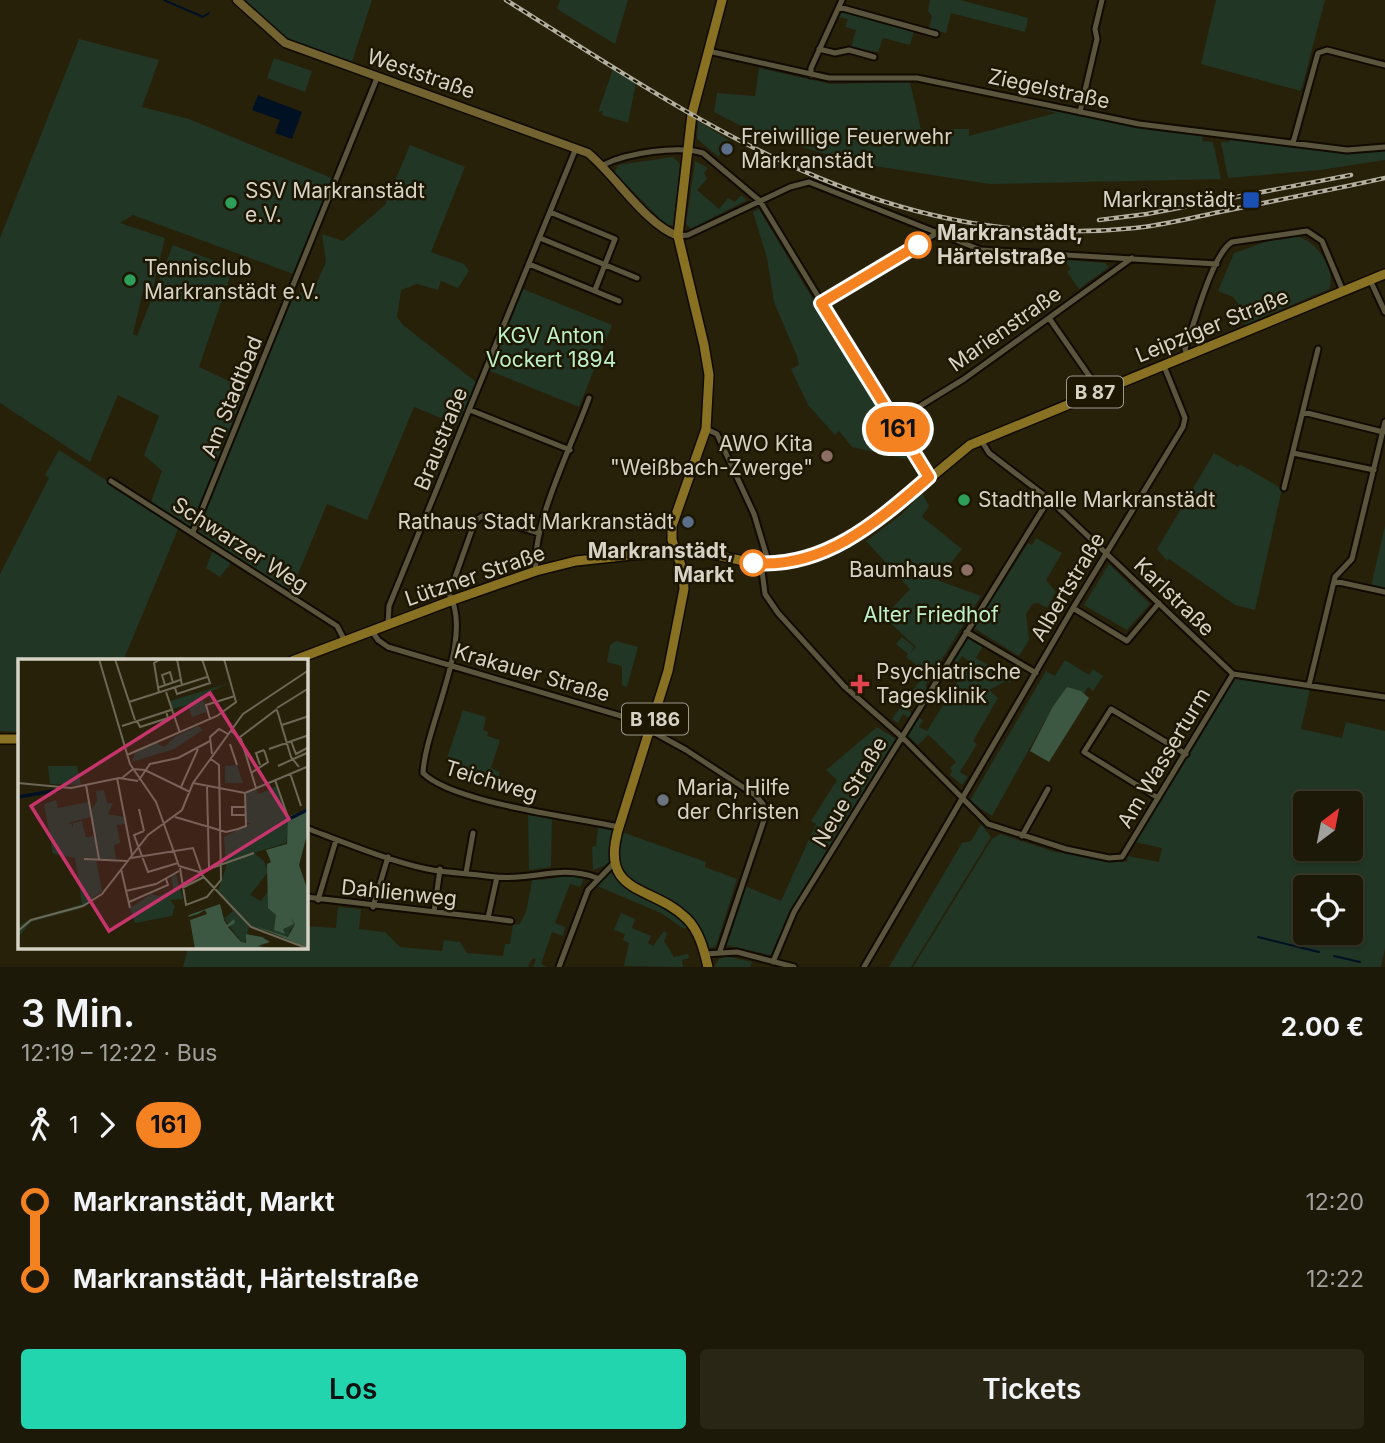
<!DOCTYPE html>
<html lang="de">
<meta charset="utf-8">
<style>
body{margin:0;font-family:Inter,sans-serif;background:#2a2616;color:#f1f3f6;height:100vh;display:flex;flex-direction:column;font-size:26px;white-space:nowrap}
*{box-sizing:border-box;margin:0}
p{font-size:23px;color:#a0a09c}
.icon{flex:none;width:38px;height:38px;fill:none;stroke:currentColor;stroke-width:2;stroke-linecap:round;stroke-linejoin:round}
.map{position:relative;height:967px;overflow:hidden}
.sheet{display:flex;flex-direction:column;background:#1d1908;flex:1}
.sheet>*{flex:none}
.badge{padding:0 14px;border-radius:23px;font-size:24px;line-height:46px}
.needle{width:46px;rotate:32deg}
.fabs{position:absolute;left:1293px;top:791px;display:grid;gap:14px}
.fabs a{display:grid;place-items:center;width:70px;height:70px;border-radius:7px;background:#1d1908;box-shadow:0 2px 5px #0004,0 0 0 2px #3b3829;font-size:35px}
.map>.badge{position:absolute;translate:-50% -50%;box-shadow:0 0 0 4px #fff}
.legs{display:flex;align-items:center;gap:10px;height:77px;padding:0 21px;font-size:23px}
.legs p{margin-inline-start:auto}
.headline{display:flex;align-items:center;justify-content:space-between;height:119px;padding:0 21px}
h1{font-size:38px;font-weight:600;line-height:52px}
.cta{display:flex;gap:14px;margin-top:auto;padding:14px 21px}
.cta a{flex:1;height:80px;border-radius:7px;background:#22d5af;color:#111;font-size:28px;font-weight:600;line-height:80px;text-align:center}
.cta a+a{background:#2a2616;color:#f1f3f6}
ul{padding:0 21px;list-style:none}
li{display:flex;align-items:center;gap:24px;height:77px;font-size:26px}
li i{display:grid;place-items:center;width:10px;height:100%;margin:0 9px;background:currentColor}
li i::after{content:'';width:18px;height:18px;margin:-9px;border:5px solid;border-radius:50%;background:#1d1908}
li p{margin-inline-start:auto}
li:first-child i{background:linear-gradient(#0000 50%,currentColor 0)}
li:last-child i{background:linear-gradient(currentColor 50%,#0000 0)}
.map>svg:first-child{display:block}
.green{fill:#213625;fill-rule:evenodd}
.forest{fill:#3d5842}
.water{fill:#001124}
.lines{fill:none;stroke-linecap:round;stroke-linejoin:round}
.stream{stroke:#001124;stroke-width:2}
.minor-casing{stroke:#100a00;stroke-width:9}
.secondary-casing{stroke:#100a00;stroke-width:11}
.primary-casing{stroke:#100a00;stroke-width:12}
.minor{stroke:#5b553d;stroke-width:5}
.secondary{stroke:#726330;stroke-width:8}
.primary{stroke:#887123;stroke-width:9}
.rail-casing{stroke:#b4b0a1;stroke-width:4.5}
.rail{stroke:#1d1702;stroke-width:2;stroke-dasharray:5;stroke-linecap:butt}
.line-1-casing{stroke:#fff;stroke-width:16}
.line-1{stroke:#f58220;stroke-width:10}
.service-dot{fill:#5c6f8a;stroke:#1d1702;stroke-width:2.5}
.transit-dot{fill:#1a4fb4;stroke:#1d1702;stroke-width:2.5}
.leisure-dot{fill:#2e9e5b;stroke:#1d1702;stroke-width:2.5}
.stop-1-dot{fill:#fff;stroke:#f58220;stroke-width:3.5}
.education-dot{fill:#8d6e63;stroke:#1d1702;stroke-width:2.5}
.health-dot{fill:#e0444e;stroke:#1d1702;stroke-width:2.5}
.worship-dot{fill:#6b7280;stroke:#1d1702;stroke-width:2.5}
.labels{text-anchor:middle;stroke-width:5;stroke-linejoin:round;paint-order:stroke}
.shield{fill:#1d1702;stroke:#9e9a8a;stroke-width:2}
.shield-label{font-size:19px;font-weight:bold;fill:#d6d2c5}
.street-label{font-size:21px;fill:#d6d2c5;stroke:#1d1702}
.poi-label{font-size:21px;fill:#d6d2c5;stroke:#1d1702;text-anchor:start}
.stop-label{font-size:21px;font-weight:bold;fill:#d6d2c5;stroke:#1d1702;text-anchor:start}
.park-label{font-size:21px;fill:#bef1c6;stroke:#1d1702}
.inset-river{fill:none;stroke:#001124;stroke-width:3.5}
.inset-road{fill:none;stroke:#6d6855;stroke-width:2}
.view{fill:#c5346b;fill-opacity:0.15;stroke:#c5346b;stroke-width:3.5}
.inset-edge{fill:none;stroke:#d6d2c5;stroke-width:3.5}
</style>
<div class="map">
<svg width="1385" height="967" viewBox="0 0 1385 967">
<rect width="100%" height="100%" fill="#27210a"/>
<path class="green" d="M243,0h129l-20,62 -68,-24z
M560,0h68l-13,44 -58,-35z
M930,0h30l68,18 -3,14 -74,-19 -5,20 -17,-4 3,-13 -4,-5z
M1216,0h109l-24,91 -100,-27z
M844,11l70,20 -4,14 -27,-7 -5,14 -27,-5 5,-17 -11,-3 3,-8 -10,-2z
M79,39l80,21 -17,47 47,12 145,60 -38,96 -163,-60 -13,8 45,15 -13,54 -9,-1 -10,43 4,2 36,-91 60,23 -34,99 51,24 40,-93 25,-12 11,-24 -4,-28 21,7 42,-36 25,-60 55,22 -34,85 33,12 5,7 -11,17 -17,-7 -3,9 -21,-6 -16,6 -4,27 6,8 73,57 -18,43 -44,-18 -47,113 -40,-16 -36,87 -140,-89 11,-31 -18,-16 15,-39 -41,-21 -28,67 -90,-59v-165z
M274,58l38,13 -7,21 -38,-14z
M759,68l72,16 79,-2 12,52 25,6 3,-11h19v7l87,-23 -43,-12 125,26 65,8 -1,6 11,1 8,37 -231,5 -122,-19 -43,-11 -72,-22 -39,-20 3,-19 38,3z
M613,69l23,14 -8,40 -26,-8 1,-4 -5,1z
M698,121l34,21 -4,5 -5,-2 -4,12 -22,-18z
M1230,139l117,13 38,-3v11l-65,10 -92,8 -7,-36h8z
M673,157l7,7 -7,61h-7l-51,-52 3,-8z
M695,161l13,7 -4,5 3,6 -10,11 22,19 9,-11 7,4 6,-7 6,5 -56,29 -5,-5z
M759,209l148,248 -1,2 -54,-12 -13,-16 -4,4 -27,-30 -17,-36 8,-4 -2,-9 -23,-54 -7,-44 -14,-46z
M1295,236c20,2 42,34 34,53l-85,36 3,-10 -14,-18 -15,-6 16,-38 37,-13z
M1064,260l41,3 4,4 -30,22 -12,-17 4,-3z
M523,289l89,36 -33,82 -89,-36z
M59,450l120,77 -56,134h-104v71l-19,-1v-157l49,-96 -4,-3z
M1214,453l24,14 2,-3 42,25 -27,121 -20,-5 -66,-46 -2,2 -10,-12z
M922,493l7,13 -7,11 40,32 -25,31 44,16 -44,71 -2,8 -3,-1 -7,12 3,2 -5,8 -4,-1 -10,16 3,3 -3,4 -6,-4 -5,9 -6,-4 34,-47 -20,-15 2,-3 -12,-10 6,-7 12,10 -4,6 6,-6 -32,-30 26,-28 -44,-48 35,-26z
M1385,526v63l-14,-3z
M1036,538l26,15 -16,27 10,12 -9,16 -9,-5 -6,1 -6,10 3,26 -10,16 -45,-28 54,-85 4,2z
M213,550l19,12 -12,15 -14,-9z
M1109,564l41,40 -23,26 -43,-25z
M968,637l15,9 -7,12 34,20v5l-4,-2 -17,9 9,8 -25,43 4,3 -17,28 8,5 -6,8 -12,-10 2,-4 -2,-3 6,-6 -25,-25 -3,-2 -10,10 -10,-9 11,-18 4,2 -4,7 8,4 43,-69 -8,-6 -6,9 -4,-3z
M616,641l22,6 -11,40 -5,-2v-19l-15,-4 3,-17z
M1065,660l24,15 4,-6 10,7 -10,15 -5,-4 -4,7 -9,-4 -23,18 -60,108 -18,-12 -3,3 -3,-3 78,-133 9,5z
M1235,678l75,11 -9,40 41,9 4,-16 39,9v217l-4,19h-468l79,-128 8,-5 55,18 72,10 1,-6 31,6 3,-14 -27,-6zM1306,803h45v46h-45zM1306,887h45v46h-45z
M463,710l23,7 -3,13 5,2 -1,4 13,4 -9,28 9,4 -2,6 -52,-17z
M877,727l19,12 -104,168 -21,48 -46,-10 20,-59 36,15 35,-77 -5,-3 26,-41 -11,-10z
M528,815l24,4 -1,48 -22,3z
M981,824l10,13 -80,130h-22l73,-124 9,-2z
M598,826l21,1 -4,35 -22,8 -1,-23 4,-1z
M622,832l84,30 -1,5 32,12 -21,67 -7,2c-6,-13 -12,-27 -24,-36 -32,-24 -77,-26 -63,-80z
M609,871l21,20 42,20 17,15 -5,3 -23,-16 -64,-27z
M575,875l9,3 -4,9 -10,-3 -15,39 10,4 -2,9 -11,-4 -11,32 6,3h-14l3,-8 -3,-1 -5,8 2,1h-347l5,-19h118v-22l30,2 2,-21 23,2 -2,20 26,3 15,15 42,4 2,-11 16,2 7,11 36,3 2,-12h5l3,-20 6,1 7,-13 7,-36 8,4z
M621,913l14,6 -3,9 19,8 -3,7 5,3 11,-15 3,3 -3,7 10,16 14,-3 1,4 -7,2 1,7 -59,-1 5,-23 -6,-3 2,-6 -11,-4z
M725,956l27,6 -2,5h-36l5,-8z"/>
<path class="forest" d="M1067,687l14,4 8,7 -40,64 -19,-11 22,-43z"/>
<path class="water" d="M258,95l44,17 -10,27 -17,-6 5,-13 -28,-10z"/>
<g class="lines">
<path class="stream" d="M164,0l39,17 6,-4
M1258,937l61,15
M1334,956l26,6"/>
<g class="minor-casing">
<path id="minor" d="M839,7l97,27
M819,49l16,4 14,-3 25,7
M708,51l121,27h88l222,46 208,26 38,-3
M811,75v-7l31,-68
M1080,112l17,-73 -2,-10 7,-29
M1293,143l25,-90 9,-3 58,15
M603,165c24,-12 75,-20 100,-12l57,48 168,276
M550,212l65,27 -20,51
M678,236l10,-1 102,-48 19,-5 172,68 236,14
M540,238l97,40
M529,264l90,37
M1370,280l15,32
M821,303l116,-70
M1049,318l50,72
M1187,356l-2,-7c9,-24 27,-95 47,-107l75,-11 15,10 21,50
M470,410l100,40
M1303,412l80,20
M894,422l70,-43 168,-121
M706,429l11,5 37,80 15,50
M981,440l8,13 60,46 184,175 152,23
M1293,453l81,17
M111,481l226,145 8,15
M1284,488l34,-139
M193,532l184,-454
M539,533l-57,-17 -7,5 -26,73c26,43 -24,132 -26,179 30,30 151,44 196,54
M761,563l4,31 13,19 66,73 58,51 86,87 78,25 43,9 13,-1 111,-183
M536,571c-5,-46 37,-128 53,-173
M1334,581l51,11
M1073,608l54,33 32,-38
M388,625l1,-19 187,-458
M372,631l6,9 10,7 240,71 58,32 69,45 8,9 2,13 -45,134
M966,632l70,41
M1309,685l26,-108 17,-18 33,-137
M1158,798l-74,-46 27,-43 75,45
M306,828c37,14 83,33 121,41 20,4 48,5 69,8 37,4 63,-13 101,1
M1022,836l26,-47
M466,873l7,-40
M306,897l182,21 9,-41
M318,900l18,-60
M373,907l15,-50
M434,912l6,-43
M488,918l23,3
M705,954l32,-2 57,15
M773,962l21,-50 255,-413
M559,967l29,-77 27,-28
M864,967l209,-359 110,-181 2,-9 -21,-52"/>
</g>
<g class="secondary-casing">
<path id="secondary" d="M237,0l48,43 303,110c28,23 57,71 90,83"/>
</g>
<g class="primary-casing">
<path id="primary" d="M292,661l161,-61 83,-29 40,-10 65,-7 57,-3 55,12h27l43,-11 53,-29 94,-78 415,-171
M0,739h19
M708,967c-4,-17 -9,-37 -22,-49 -35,-34 -88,-22 -67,-91l49,-156 16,-82 -1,-18 -11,-31v-14l34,-97 3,-54 -5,-30 -26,-109 14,-122 30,-114"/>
</g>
<use href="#minor" class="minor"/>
<use href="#secondary" class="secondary"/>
<use href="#primary" class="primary"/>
<g class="rail-casing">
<path id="rail" d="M506,0c199,125 381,254 629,228 30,-3 60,-11 89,-17 54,-11 107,-21 161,-33
M1099,220l48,-6 204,-39"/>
</g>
<use href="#rail" class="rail"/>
</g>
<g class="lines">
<g class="line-1-casing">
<path id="line-1" d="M753,563c72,6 125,-42 176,-86l-108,-174 97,-58"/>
</g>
<use href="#line-1" class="line-1"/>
</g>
<g class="service-dot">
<circle cx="727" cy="149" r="7"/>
<circle cx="688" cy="522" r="7"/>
</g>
<rect class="transit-dot" x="1242" y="191" width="18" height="18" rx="3.5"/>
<g class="leisure-dot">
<circle cx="231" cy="203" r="7"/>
<circle cx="130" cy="280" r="7"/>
<circle cx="964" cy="500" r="7"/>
</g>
<g class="stop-1-dot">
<circle cx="918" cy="245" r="12"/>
<circle cx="753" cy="563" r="12"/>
</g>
<g class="education-dot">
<circle cx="827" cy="456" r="7"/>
<circle cx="967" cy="570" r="7"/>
</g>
<path class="health-dot" d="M856.5 673.5h7v7h7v7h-7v7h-7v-7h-7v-7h7z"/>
<circle class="worship-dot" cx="663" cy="800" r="7"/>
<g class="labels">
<g class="shield">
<rect x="1067" y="376.5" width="56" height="31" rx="5"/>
<rect x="622" y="703.5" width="66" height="31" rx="5"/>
</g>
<g class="shield-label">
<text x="1095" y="399">B 87</text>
<text x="655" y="726">B 186</text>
</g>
<g class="street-label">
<text transform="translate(421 74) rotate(19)" y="7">Weststraße</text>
<text transform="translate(1049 89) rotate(12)" y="7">Ziegelstraße</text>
<text transform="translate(1212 326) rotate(-22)" y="7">Leipziger Straße</text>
<text transform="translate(1005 329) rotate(-35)" y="7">Marienstraße</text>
<text transform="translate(232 397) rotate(-68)" y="7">Am Stadtbad</text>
<text transform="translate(441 439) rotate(-68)" y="7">Braustraße</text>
<text transform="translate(240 545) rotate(33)" y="7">Schwarzer Weg</text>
<text transform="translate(475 576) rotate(-19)" y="7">Lützner Straße</text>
<text transform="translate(1068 587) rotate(-59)" y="7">Albertstraße</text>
<text transform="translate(1174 597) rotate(44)" y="7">Karlstraße</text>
<text transform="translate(532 673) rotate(16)" y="7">Krakauer Straße</text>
<text transform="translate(1164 758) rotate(-59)" y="7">Am Wasserturm</text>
<text transform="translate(491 781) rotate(17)" y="7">Teichweg</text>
<text transform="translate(850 792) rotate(-59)" y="7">Neue Straße</text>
<text transform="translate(399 893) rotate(6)" y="7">Dahlienweg</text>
</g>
<g class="poi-label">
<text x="741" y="144">Freiwillige Feuerwehr<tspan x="741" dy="24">Markranstädt</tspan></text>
<text x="245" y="198">SSV Markranstädt<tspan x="245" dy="24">e.V.</tspan></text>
<text x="1235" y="207" text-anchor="end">Markranstädt</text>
<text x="144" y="275">Tennisclub<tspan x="144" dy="24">Markranstädt e.V.</tspan></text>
<text x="813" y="451" text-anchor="end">AWO Kita<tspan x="813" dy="24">"Weißbach-Zwerge"</tspan></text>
<text x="978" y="507">Stadthalle Markranstädt</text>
<text x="674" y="529" text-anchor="end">Rathaus Stadt Markranstädt</text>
<text x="953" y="577" text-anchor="end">Baumhaus</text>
<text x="876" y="679">Psychiatrische<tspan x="876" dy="24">Tagesklinik</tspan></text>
<text x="677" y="795">Maria, Hilfe<tspan x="677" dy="24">der Christen</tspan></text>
</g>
<g class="stop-label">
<text x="937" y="240">Markranstädt,<tspan x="937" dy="24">Härtelstraße</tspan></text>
<text x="734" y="558" text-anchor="end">Markranstädt,<tspan x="734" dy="24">Markt</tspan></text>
</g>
<g class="park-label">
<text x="551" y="343">KGV Anton<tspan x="551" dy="24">Vockert 1894</tspan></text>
<text x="931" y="622">Alter Friedhof</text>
</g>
</g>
<g transform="translate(18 659)">
<rect width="290" height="290" fill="#27210a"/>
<path d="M212,24l-28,12 5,17 -15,5 -4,-12 -15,4 -3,-8zM180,67l5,4 -29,19 -42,13 3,-9 20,-11 9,5 12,-11zM219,106l6,18h-18v-17zM30,107h29l4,19 -31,-1zM259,127l12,36 -3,21 -32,10 10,8 4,11 -18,23 11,6 8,-11 1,14h15l-1,10 11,10 -6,8 12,8 -52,-13 -5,19 -23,-32 4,4 8,-7 -15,-20 8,-24 -2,-30 27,-14h-5v-30l10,-4 3,5zM86,131l3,13h6l-5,11 15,3 2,7 -8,1 3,18 -6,2 2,14h-20l6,32 -23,18 -48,13 -13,16 1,-12 9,-6 54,-16 -7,-46 -22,-4 -9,-50 12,-4 2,8 30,-6 3,15 -26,7 6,-1 2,5v-5l9,-2 4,16 8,-1 -3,-26 6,-9 -1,-10zM158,215l7,25 -13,1 5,6 -3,10 -37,7 -5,-15 21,-14 8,2 14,-7 -2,-13z" fill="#213625"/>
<path d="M290,149v23l-9,34 9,26v57l-53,-22 33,11 7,-13 -5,-6 4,6 -11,5 2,5 -11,-4 2,-15 -8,-7 -1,-44 4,-2 -5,-12 21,-6 1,-27zM202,245l4,16 3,5 7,-6 1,4 -7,4 13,15 5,1v-9l16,3 8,5 -12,4 18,3h-81l-5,-29 17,-6 -2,-4 -7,4 -10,3 1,-2z" fill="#3d5842"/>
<path class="inset-river" d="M0,138l41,-7M271,160l20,-10"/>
<path class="inset-road" d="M81,0l31,105 26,38 23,64 20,6 52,55 58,22M97,0l20,61M159,0l5,26M147,26l-3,-10 8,-3 3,11M139,29l23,-8M157,29l2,6 33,-11 -8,-24M148,33l14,41M141,34l-5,-30 7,-4M111,43l78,-25M259,49l32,-20M259,51l14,47 8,10M192,60l-4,-14 29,-9M119,62l3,6 28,-9 -2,-7M264,66l27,-9M104,67l49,-16M213,72l10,8 15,49M222,78l37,-28M273,82l5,13 13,-7M212,85l7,21M251,90l40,-14M194,95l-2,-17 9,-8 9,5M109,96l90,-39 19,-14 -12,-43M242,106l-4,-12 8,-3M260,107l31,-14M233,114l17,-11 -4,-12M272,114l11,33M99,119l15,77M104,119l11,-9 12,1 45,22M121,121l11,-16 28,-6 32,-17M257,121l13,37M0,124l53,5 48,-10 19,3M175,124l52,10 64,-27M68,126l13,74M189,127l2,82M163,128l17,-38M121,150l5,22M228,156h-14v-8h14M157,158l51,15 12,-3 8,-3 -1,-33M126,172l-10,4 14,37 30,-9M113,199l62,-10 8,23M66,200l43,2M162,209l6,37 21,-8 14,-17 -2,-115 -8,-6M103,210l9,39M182,213l54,-19M164,229l22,-11M108,232l30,-7 23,-13M111,243l39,-17 -2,-6M0,272l13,-11 52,-14 19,-12 46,-59 34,-25 11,-27 50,-69 66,-44"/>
<path class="view" d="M192,34l79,126 -180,112 -78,-125z"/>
<rect width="290" height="290" class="inset-edge"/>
</g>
</svg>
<div class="fabs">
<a><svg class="needle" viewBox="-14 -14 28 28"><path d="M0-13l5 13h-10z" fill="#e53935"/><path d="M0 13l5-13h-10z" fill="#a0a09c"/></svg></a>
<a><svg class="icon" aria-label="locate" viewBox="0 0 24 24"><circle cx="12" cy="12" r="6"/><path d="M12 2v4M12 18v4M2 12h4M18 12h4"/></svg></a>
</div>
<b class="badge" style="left:898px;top:429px;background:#f58220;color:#111">161</b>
</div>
<section class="sheet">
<div class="headline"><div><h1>3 Min.</h1><p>12:19 – 12:22 · Bus</p></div><b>2.00 €</b></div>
<div class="legs"><svg class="icon" aria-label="walk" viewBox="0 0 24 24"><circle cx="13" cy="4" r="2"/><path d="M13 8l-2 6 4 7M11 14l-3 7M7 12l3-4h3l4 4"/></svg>1<svg class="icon" aria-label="forward" viewBox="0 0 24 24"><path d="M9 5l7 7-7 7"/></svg><b class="badge" style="background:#f58220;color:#111">161</b></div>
<ul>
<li><i style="color:#f58220"></i><b>Markranstädt, Markt</b><p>12:20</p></li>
<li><i style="color:#f58220"></i><b>Markranstädt, Härtelstraße</b><p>12:22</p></li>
</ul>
<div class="cta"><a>Los</a><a>Tickets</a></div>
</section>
